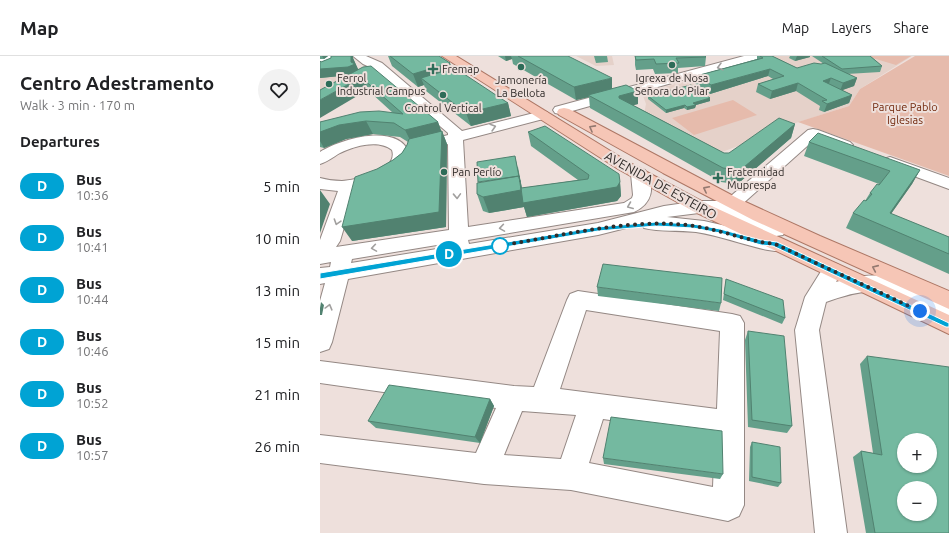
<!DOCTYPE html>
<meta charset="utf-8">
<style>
body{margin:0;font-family:Ubuntu,sans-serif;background:#f2f2f2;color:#202124;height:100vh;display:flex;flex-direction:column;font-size:15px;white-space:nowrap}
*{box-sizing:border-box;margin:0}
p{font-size:13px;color:#757577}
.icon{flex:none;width:22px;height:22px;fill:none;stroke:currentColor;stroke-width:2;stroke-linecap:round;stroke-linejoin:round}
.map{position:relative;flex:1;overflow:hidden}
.panel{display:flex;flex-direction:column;background:#fff;width:320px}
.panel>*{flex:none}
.badge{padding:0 8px;border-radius:13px;font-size:14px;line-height:26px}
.buttons{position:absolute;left:577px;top:377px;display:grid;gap:8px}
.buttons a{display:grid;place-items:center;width:40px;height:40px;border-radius:50%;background:#fff;box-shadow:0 1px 3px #0004;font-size:20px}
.you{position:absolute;width:20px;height:20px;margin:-10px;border:3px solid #fff;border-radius:50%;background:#1a73e8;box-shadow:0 0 0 6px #1a73e833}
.map>.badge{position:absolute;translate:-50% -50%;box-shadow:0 0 0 2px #fff}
h2{padding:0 20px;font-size:15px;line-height:36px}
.round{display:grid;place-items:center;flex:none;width:42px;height:42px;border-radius:21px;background:#f2f2f2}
.headline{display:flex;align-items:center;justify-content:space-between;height:68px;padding:0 20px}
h1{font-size:19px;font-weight:700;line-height:30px}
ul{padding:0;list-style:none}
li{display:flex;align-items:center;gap:12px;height:52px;padding:0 20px}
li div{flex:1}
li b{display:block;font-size:15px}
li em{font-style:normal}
li .badge{min-width:44px;font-weight:700;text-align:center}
header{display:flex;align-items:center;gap:24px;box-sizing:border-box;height:56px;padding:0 20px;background:#fff;border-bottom:1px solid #e0e0e0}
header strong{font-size:19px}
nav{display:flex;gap:22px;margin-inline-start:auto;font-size:14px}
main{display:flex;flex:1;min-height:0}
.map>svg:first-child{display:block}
.built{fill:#e5d1c9}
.green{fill:#e6bbac}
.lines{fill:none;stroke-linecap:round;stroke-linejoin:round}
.minor-casing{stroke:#948884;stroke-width:2}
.major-casing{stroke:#ad7765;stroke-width:2}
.minor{fill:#fff;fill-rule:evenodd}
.major{fill:#f6c6b6;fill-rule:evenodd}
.wall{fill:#649f8a}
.shaded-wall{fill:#518270}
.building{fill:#74b9a0;stroke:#518270;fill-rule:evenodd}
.oneway{stroke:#a2a09f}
.oneway2{stroke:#947970}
.line{fill:#00a3d4;stroke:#fff}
.walk{stroke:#312c2a;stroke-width:4;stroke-dasharray:0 7.2}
.poi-dot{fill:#2e6c58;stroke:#eee0dc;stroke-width:1.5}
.stop-dot{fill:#fff;stroke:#00a3d4;stroke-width:2}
.labels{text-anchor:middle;stroke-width:4;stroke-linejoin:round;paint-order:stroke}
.far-poi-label{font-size:11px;fill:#312c2a;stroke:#eee0dc;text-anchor:start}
.far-park-label{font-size:11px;fill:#72290d;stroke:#eee0dc}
.street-label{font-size:13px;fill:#312c2a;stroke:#eee0dc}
</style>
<header>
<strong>Map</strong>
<nav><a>Map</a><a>Layers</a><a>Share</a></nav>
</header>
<main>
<section class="panel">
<div class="headline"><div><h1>Centro Adestramento</h1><p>Walk · 3 min · 170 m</p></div><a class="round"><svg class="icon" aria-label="heart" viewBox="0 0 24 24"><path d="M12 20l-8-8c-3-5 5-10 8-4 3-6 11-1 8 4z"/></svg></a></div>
<h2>Departures</h2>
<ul>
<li><span class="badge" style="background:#00a3d4;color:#fff">D</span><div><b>Bus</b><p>10:36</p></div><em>5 min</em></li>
<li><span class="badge" style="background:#00a3d4;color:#fff">D</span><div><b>Bus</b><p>10:41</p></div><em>10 min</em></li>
<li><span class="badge" style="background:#00a3d4;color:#fff">D</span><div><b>Bus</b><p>10:44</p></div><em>13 min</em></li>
<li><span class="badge" style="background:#00a3d4;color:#fff">D</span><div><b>Bus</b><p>10:46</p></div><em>15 min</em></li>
<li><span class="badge" style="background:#00a3d4;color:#fff">D</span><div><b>Bus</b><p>10:52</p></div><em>21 min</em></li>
<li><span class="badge" style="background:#00a3d4;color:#fff">D</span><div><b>Bus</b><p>10:57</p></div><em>26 min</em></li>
</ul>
</section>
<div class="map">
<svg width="629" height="477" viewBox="0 0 629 477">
<rect width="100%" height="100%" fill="#eee0dc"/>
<path class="built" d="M0,0l38,18 -38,20z
M256,0h36l2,9 -18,1z
M452,0h140l-52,33 -11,17 -69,22 -5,4 -61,23 -70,-41 2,-10 -4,-11 122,-33z"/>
<path class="green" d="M550,0h41l-15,9 -27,-8z
M595,0h34v120l-151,-54 51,-16 11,-17z
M413,44l24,15 -63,20 -22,-17z"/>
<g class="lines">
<g class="minor-casing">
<path id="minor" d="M5,0h15l-2,2 -18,9v-9z
M33,0h13l16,7 80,68 80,-20 5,1 2,3 -2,3 -84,22 5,87 156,-24 8,-5 1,-3 -2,-21 2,-4 6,-1 6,1c11,17 7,34 -11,42l-166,28 1,4 129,-21 66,-17 35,-5h26l83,-71 5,-1 5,1 32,12 3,3 -3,3 -5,2 -5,-2 -25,-9 -76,68 44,18 3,5 -3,5 -7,1 -7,-1 -50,-23 -20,1 -32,4 37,4 71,16 7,2 3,5 -3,5 -7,2 -7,-1c-24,-5 -47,-14 -72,-18 -16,-2 -37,0 -52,-4l-2,-4 -44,11 -250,44 -16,63 -3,7 -9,3v-51l5,-18 -5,1v-16l10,-1 1,-5 -11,2v-24l18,-49 -18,-2v-11c7,2 14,3 22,3 14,-1 57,-10 50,-31 -14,-11 -37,-4 -52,3 -7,4 -13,9 -20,11v-12c20,-13 78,-30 89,1 1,24 -36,33 -54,37l-15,51 -4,6 113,-17 -1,-86 -6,2 -5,-2 -3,-3 3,-3 11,-3v-2l-74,-64 -11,-5zM129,187v4l-98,16 1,-4z
M424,0h19l-2,2 -196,55 -5,1 -5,-1 -2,-3 2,-3z
M570,101l59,21v11l-65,-24 -2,-3 2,-3z
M512,206l7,3 3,5 -6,12c46,-15 72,-2 113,18v19c-13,-4 -24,-11 -37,-17 -32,-16 -53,-12 -86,0l-7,28 28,203h-32l-20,-203 10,-33 20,-32z
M258,235l154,23 8,2 4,7v182l-5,11 -11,5 -157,-31 -87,-6 -164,-21v-28l156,18 20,-45 -176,-25v-22l194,25 20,1 33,-87 3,-6zM266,254l134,21 -3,78 -157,-20zM202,355l54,4 -15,44 -57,-4zM283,363l112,16 -2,52 -124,-24z"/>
</g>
<g class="major-casing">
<path id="major" d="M122,0h14l174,107 75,40 244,112v19l-256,-123 -75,-42z
M244,52l5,1 170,90 81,37 129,55v18l-196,-89 -90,-47 -104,-58 -2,-3 2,-3z"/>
</g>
<use href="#minor" class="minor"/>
<use href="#major" class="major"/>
</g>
<path class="wall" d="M0,0h8l-4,3h-4z
M11,0h22v2l5,12 80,52 3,9h1l5,13 -1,83 -94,14 25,-72 16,-9 9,-7 5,-8 1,-3 -8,-5 -27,-3 -27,5 -22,9 -4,-1v-25l73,-9 -23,-21h-6l-16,-17 -28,3v-17l1,1 10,-4z
M68,0h51l11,7 1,6 57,34 3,13 -40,10 -45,-35 -2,-6 -6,2 -26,-21z
M178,0h70l44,33 26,2v13l-5,1 91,48h5l66,-29 -4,14 -50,43 -6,3 -14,-2 -131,-74 -1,-11 -13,3 -63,-36 -1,-5 -6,2z
M274,0h13l1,6 -12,1z
M315,0l71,1 -1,9 -27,2v5l-23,1 -2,-5 -17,1 -1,-5z
M437,0h15l25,12 27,-4 -12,-8h58l12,10 -2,6 -33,2 10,4 -3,8 -12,4 10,5 -3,8 -25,9 -5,-2 1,-4 -24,-15 -26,8 -14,-7 2,-8 15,-5 -5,-3 -58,18 -15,-10 1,-8 61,-17z
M470,0h20v1l-15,4 -6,-3z
M328,40l62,5 -14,4 -1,3 -8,2 -3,-2 -18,5 -18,-14z
M208,76l92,50 1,14 -4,5 -90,16 -3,-10 -35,6 -6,-2 -6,-17 41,-27 4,21 56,-8 -47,-34z
M489,86l111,28 -8,14 -21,30 58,23v37l-103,-46 7,-15 12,-12 5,-8 9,-9 -75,-28z
M406,223l59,39 -3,6 -59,-24z
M277,231l124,16 -2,8 -121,-15z
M428,275l44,95 -5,7 -39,-6 -3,-87z
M547,300l82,177h-83l-13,-76 8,-6 12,2 -13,-89z
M170,343l4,7 -14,37 -104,-15 -8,-7z
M432,386l29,41 -3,4 -29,-6 1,-34z
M283,402l120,16 -3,5 -116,-15z"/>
<path class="shaded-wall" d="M2,0h6l-4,3z
M29,0h4v2l6,13 -7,4 -32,3v-9z
M185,0h6l1,3 -6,2z
M477,0h13v1l-15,4z
M130,7l4,13 -33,2 3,7 -6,2 -5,-13z
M450,13l-2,7 -58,18 1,-9z
M292,22v13l-24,4 1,2 -13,3 -2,-13z
M511,22l-3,8 -5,-5z
M537,22l-3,8 -14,5 3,-8z
M38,23h5l7,13h-6l-44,26v-18z
M478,27l-2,8 -26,8 2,-8z
M318,35v13l-19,5v-13z
M532,39l-3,8 -25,9 3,-8z
M390,42v3l-14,4 -1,3 -8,2v-3l6,-4z
M188,47l3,13 -40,10 -5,-13z
M365,49l-1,3 -18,5v-3z
M46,65l7,13 -27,5 -22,9 -4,-7v-10l19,-6z
M118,66l4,11v-2l5,13 -1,83 -94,14 -10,-14 70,-83 -7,-14z
M475,68l-4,14 -50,43 -6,3 3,-14z
M195,100l8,37 97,-11 1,14 -4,5 -90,16 -3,-10 -35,6 -6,-16z
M600,114l-8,14 -31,44 9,-15z
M0,134l10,14 -10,29z
M1,246l3,3 -2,10h-2v-7z
M170,343l4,7 -14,37 -5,-6z"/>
<path class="building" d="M11,0h20v6l4,2 -7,3 -28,2v-8l1,1 10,-4z
M70,0h49l11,7 -37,11z
M198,0h50l44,22 -38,9z
M315,0h70l1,1 -30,1 3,5 -23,1 -2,-5 -18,1z
M440,0h12l25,12 17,-5 7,1 4,-1 32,15 -14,5 -12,-5 -8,3 29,14 -25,9 -5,-3 5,-1 -29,-17 -26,8 -14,-7 26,-8 -14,-7 -59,16 -15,-9 67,-18z
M502,0h48l12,10 -40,3z
M51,10l67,56 -33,8 -11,-7 -28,-2 -27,4 -19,7v-10l40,-10 19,-1 24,3 -40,-35h-5l-38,21v-10l43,-23z
M135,12l53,35 -42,10 -45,-35z
M306,29l12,6 -19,5v2l105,55h5l50,-35 16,6 -51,43 -6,3 -15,-2 -135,-73z
M371,29l19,13 -17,5 3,2 -9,2 -2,-2 -19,5 -18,-14z
M225,70l74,48 1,8 -3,5 -94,16 -2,-15 67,-9 1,-4 -61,-43z
M122,75l-3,81 -97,15 13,-50 22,-8 16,-9 9,-7 5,-8 2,-6z
M498,77l102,37 -30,43 59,24v17l-96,-41 11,-13 2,1 6,-7 -2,-1 7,-9 2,1 11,-14 -81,-29z
M195,100l5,26 -1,-6 -41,6 -1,-20z
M199,120l2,14 -38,7 -6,-3v-11z
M283,208l119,14 -1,25 -124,-16z
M406,223l57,21 2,18 -61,-24z
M428,275l36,5 8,90 -40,-6z
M547,300l82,11v166h-74l-14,-82 21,4zM584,384h26v26h-26zM584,432h26v26h-26z
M69,329l101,14 -15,38 -107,-16z
M291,361l111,14 1,43 -120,-16z
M432,386l28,5 1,36 -29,-6z"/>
<defs><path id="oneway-chevron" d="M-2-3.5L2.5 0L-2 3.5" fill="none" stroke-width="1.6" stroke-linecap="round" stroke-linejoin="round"/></defs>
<g class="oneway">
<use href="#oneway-chevron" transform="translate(400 11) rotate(165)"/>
<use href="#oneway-chevron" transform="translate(173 71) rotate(-16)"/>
<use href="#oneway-chevron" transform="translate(137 140) rotate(88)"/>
<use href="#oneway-chevron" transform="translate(310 150) rotate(158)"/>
<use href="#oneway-chevron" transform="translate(17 166) rotate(108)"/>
<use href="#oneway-chevron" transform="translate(182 172) rotate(171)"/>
<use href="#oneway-chevron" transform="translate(54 192) rotate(171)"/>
<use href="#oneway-chevron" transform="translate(9 251) rotate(-75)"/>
</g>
<g class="oneway2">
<use href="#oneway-chevron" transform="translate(272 72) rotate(-151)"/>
<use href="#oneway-chevron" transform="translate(386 133) rotate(-153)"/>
<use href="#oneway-chevron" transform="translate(555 212) rotate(-156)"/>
</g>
<path class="line" d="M336,166l37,2 27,5 41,11 16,2 172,81v4h-3l-173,-81 -12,-1 -41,-12 -27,-5 -37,-2 -58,5 -278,48v-6l278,-46z"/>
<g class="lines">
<path class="walk" d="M180,190c18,-4 36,-6 54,-10 45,-8 94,-17 140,-10 28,4 53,15 81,18l145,67"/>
</g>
<g class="poi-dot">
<circle cx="352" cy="9" r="4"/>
<circle cx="201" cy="11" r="4"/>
<path d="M111 7h4v4h4v4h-4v4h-4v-4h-4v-4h4z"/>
<circle cx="9" cy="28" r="4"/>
<circle cx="123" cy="39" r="4"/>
<circle cx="124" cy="116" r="4"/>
<path d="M396 116h4v4h4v4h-4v4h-4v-4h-4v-4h4z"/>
</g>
<circle class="stop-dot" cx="180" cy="190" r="8"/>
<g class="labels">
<g class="far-poi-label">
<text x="122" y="17">Fremap</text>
<text x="17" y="26">Ferrol<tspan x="17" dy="13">Industrial Campus</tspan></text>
<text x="352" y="26" text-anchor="middle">Igrexa de Nosa<tspan x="352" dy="13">Señora do Pilar</tspan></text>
<text x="201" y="28" text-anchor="middle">Jamonería<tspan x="201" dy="13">La Bellota</tspan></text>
<text x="123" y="56" text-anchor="middle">Control Vertical</text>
<text x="132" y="120">Pan Perlío</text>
<text x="407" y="120">Fraternidad<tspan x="407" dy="13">Muprespa</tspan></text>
</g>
<g class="far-park-label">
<text x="585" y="55">Parque Pablo<tspan x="585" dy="13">Iglesias</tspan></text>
</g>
<g class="street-label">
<text transform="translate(341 129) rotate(29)" y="5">AVENIDA DE ESTEIRO</text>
</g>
</g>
</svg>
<div class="buttons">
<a>+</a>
<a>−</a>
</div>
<div class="you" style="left:600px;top:255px"></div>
<b class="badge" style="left:129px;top:198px;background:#00a3d4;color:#fff">D</b>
</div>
</main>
